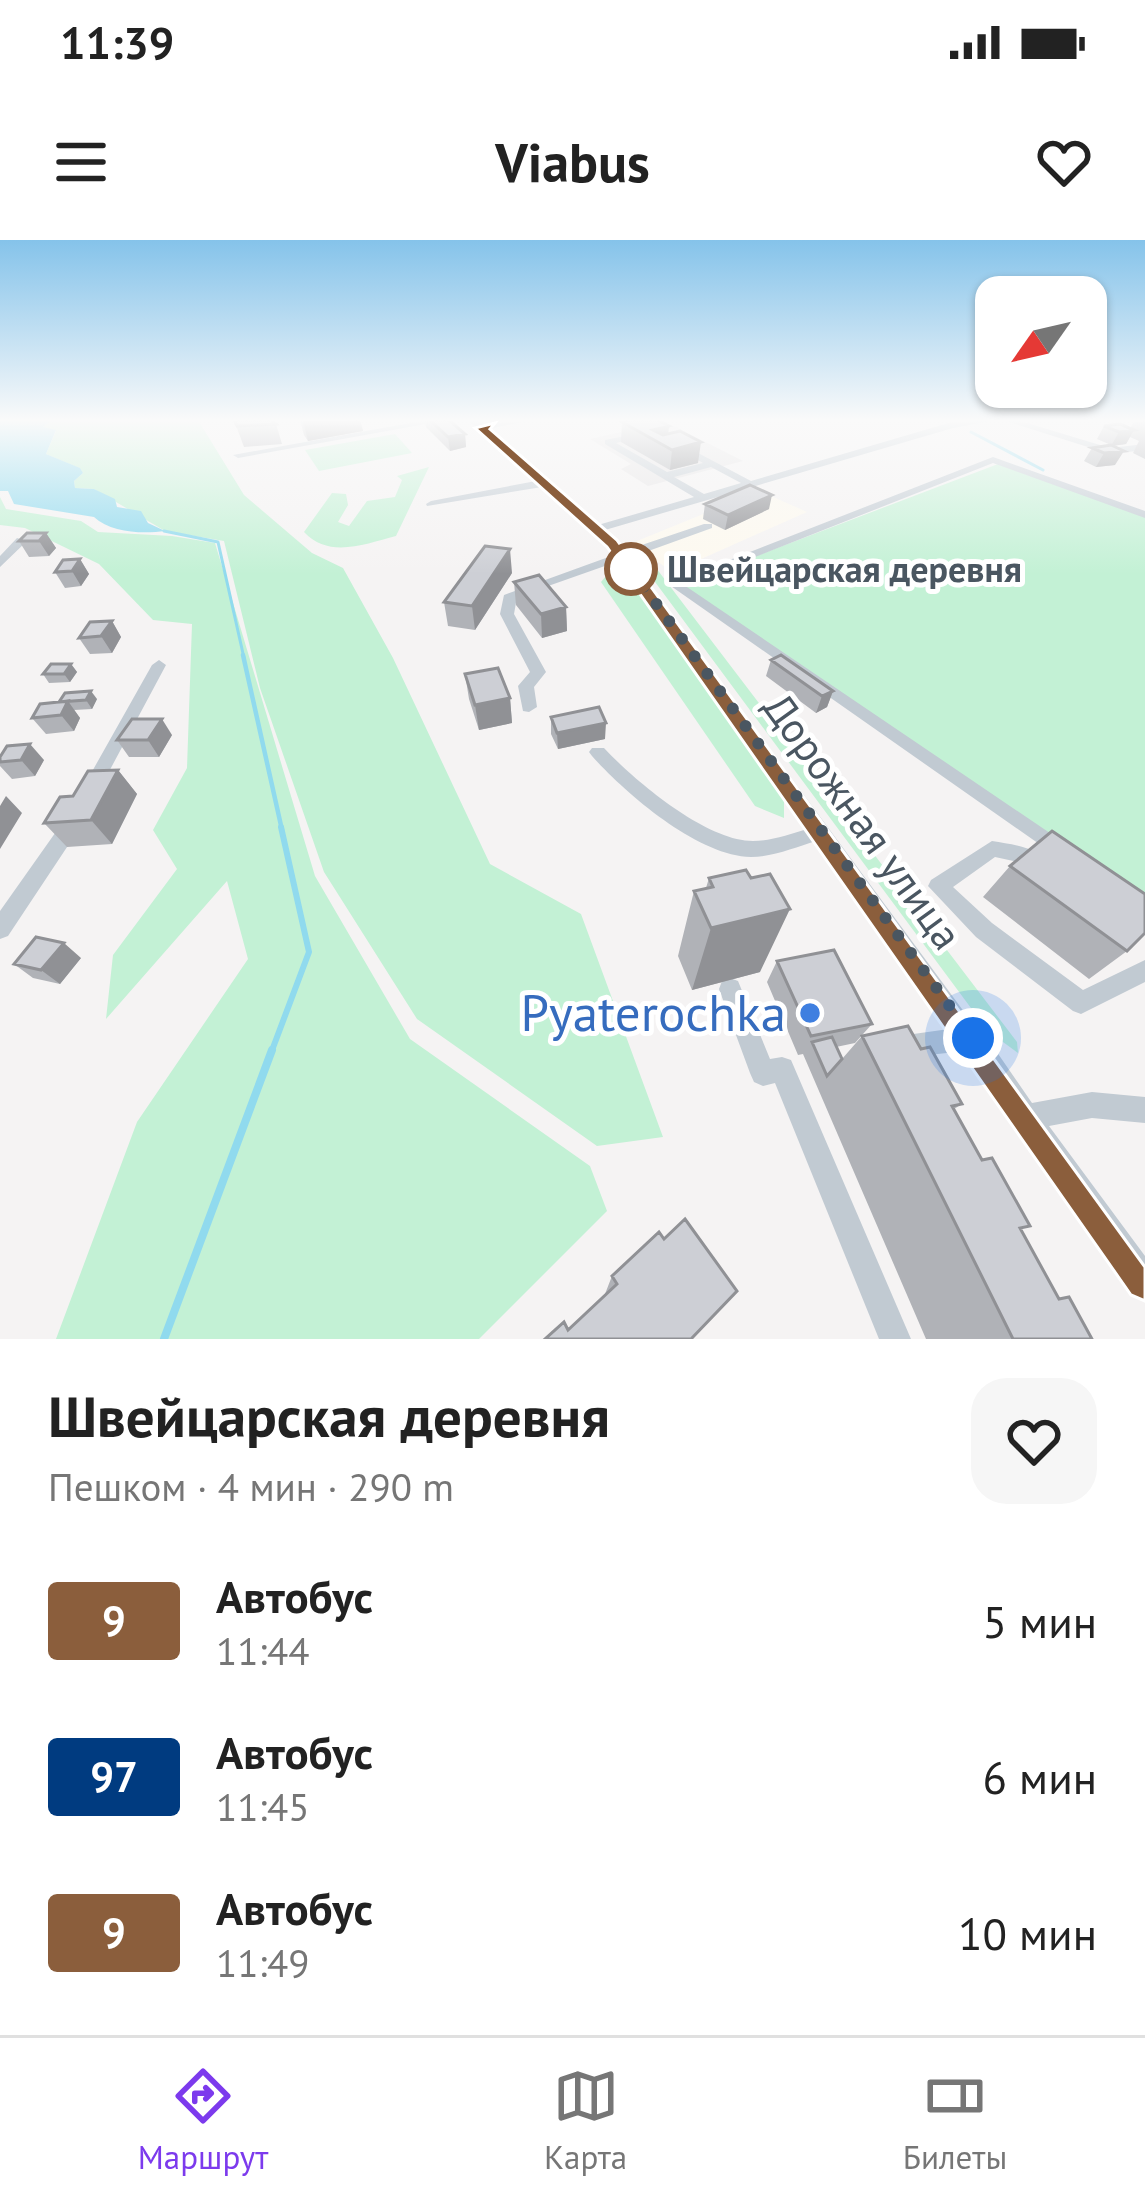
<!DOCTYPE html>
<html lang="ru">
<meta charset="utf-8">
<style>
body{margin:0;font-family:"PT Sans",sans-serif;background:#f6f6f6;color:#222;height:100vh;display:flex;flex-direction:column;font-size:45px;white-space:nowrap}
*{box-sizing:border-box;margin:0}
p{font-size:39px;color:#767676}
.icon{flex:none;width:66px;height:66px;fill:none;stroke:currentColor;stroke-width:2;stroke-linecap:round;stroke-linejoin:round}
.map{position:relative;height:1099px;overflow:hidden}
.drawer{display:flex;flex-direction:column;background:#fff;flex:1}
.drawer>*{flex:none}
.badge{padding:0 24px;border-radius:9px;font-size:42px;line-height:78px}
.needle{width:78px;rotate:236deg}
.fabs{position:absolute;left:975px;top:36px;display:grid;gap:24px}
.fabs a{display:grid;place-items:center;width:132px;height:132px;border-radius:24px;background:#fff;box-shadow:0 3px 9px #0004;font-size:60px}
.you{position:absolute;width:60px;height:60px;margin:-30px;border:9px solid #fff;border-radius:50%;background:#1a73e8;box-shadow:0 0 0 18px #1a73e833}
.map>.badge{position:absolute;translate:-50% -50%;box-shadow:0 0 0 6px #fff}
.round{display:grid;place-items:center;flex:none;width:126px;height:126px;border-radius:36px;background:#f6f6f6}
.head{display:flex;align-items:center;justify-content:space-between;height:204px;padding:0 48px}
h1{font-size:57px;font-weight:700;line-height:90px}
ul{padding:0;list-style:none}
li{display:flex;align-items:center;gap:36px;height:156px;padding:0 48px}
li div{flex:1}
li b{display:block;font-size:45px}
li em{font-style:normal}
li .badge{min-width:132px;font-weight:700;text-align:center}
.status{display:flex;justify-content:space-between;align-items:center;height:84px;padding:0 60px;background:#fff;direction:ltr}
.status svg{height:33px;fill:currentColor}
header{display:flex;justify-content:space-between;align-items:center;height:156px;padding:0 48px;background:#fff;font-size:54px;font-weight:700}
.tab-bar{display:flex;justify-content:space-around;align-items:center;height:168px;border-top:3px solid #e0e0e0;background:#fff;font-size:33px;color:#767676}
.tab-bar a{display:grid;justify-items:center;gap:6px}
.tab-bar .active{color:#7c3aed}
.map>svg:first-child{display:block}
.commercial{fill:#fdf9ef}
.education{fill:#e6e4e5}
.green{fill:#c3f1d5}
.water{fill:#90daee}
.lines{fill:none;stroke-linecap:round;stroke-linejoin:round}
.stream-far3{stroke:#90daee;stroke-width:3}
.stream-far2{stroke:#90daee;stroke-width:4.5}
.stream-far1{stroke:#90daee;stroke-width:6}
.stream{stroke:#90daee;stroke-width:8}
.minor{fill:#c1cad2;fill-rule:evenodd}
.wall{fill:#b0b2b7}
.shaded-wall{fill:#909195}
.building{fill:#cdcfd5;stroke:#909195;stroke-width:3}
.line{fill:#8b5e3c;stroke:#fff;stroke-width:3}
.walk{stroke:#4a5661;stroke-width:12;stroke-dasharray:0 21.6}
.stop-dot{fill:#fff;stroke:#8b5e3c;stroke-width:6}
.shop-dot{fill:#3f7fe0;stroke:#fff;stroke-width:4.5}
.labels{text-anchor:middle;stroke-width:10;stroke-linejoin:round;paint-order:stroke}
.far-stop-label{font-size:36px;font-weight:bold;fill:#4a5661;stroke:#fff;text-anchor:start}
.street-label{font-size:42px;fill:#4a5661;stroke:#fff}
.near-shop-label{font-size:51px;fill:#366cbe;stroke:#fff;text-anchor:end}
</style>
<div class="status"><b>11:39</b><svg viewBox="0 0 49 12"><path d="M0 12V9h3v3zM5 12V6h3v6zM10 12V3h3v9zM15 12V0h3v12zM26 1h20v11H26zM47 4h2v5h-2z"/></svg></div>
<header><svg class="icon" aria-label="menu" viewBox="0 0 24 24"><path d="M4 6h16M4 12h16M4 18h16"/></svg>Viabus<svg class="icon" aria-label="heart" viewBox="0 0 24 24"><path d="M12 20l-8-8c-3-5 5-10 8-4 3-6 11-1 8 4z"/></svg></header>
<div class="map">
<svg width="1145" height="1099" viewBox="0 0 1145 1099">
<rect width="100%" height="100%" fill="#f5f3f3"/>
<path class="commercial" d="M760,251l47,21 -135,60 -40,-29z"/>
<path class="education" d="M666,182l77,39 -95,25 -27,-17 10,-5 -41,-25z"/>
<path class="green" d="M52,180h146l46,75 68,58 31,15 50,90 97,206 91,50 82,223 -66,9 -180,-127 -93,-147 -64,-184 -36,-147 -59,-10 -71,-42 -19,-1 -1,-7 9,-8 -4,-5 -33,-14 10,-23 -14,-4z
M395,194l17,19 -93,18 -14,-21z
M998,224l147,53v386l-465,-318z
M429,227l-33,69c-31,8 -67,23 -92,-4l28,-39 14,1 2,11 -10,17 11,4 18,-25 28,-4 7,-17 -5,-4z
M0,257l6,12 75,12 17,11 74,4 43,7 100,333 95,163 180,127 17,45 -128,128h-423l81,-217 111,-163 -21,-78 -121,138 7,-64 64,-86 -24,-39 34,-62 5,-144 -39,-4 -54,-56 -74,-36 -25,-3z
M642,316l8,4 367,482 1,11 -30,-22 -347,-468z
M606,336l24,5 154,219v18l-29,-12 -154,-224z"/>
<path class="water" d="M0,180h52l-9,7 13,3 -10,24 34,14 3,5 -9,8 1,7 19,1 21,10 2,8 24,4 7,12 17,8c-22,3 -54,2 -71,-14l-80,-13 -6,-13h-8z"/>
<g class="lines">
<path class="stream-far3" d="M971,192l72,38
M164,291l54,11 26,116"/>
<path class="stream-far2" d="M243,415l39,175"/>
<path class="stream-far1" d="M271,813l38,-101 -28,-125"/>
<path class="stream" d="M164,1099l108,-289"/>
<path class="minor" d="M427,180h21l-210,38 -5,-3z
M468,180h10l5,5 50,-5 -45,9 110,96 96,-28 -89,-53v-4l41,-8v4l-30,7 51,29 36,-9 -30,-17 8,-2 70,37 201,-59 44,-2 -43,8 -348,102 19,21 80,-27h8v4l-83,30 347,470 5,1 51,74 60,-11 53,5v26l-53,-5 -43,8 96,130v40l-11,-4 -170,-241 -70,8 -9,-3 -3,-9 3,-9 64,-9 -133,-188c-20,6 -43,16 -65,16 -53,-1 -125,-63 -159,-101l-3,-4 3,-4h12c31,33 102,93 149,93 18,0 37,-7 55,-12l-189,-268 -102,36 -3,17 32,58 -12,15 3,20 -8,5 -6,-1 -5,-25 12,-14 -30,-58 4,-19 110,-40 -6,-9 -66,-59 -115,19 -1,-2 5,-3 105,-20zM711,227l30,16 -37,11 -30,-17z
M1003,180h14l93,28 35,-4v6l-35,4z
M993,217l152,54v7l-152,-55 -309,122 385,261 3,6 -3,6 -7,2 -394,-276z
M17,298l10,3 -27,26v-11z
M159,420l7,5 -69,129h-12l-3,-5 3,-5 67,-119z
M72,577l7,2 2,5 -2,5 -71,107 -8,3v-28l65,-92z
M992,601c22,4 45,5 58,24l-3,6 -7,2 -18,-10 -27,-6 -42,30 39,36 91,67 62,-30v22l-64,32 -8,-3 -97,-74 -48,-51 3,-6z
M730,738l8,3 32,78 12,-2 9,3 120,279h-32l-104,-256 -12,3 -9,-4 -4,-9 -31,-84 3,-8z"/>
</g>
<path class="wall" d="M234,180l42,4 6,20 -38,3z
M300,180h60l3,11 -55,10 -4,-6z
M425,180h24l16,14 1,13 -16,4 -24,-24z
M1145,181v38l-12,-6 6,-12 -9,-4 -4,7 -14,2 3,19 -19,2 -12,-6 8,-13 19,-3 -14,-6 7,-13 26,2 4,-6z
M622,182l46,12 30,29 -28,7 -49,-28z
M705,264l64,5 -44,21 -22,-11z
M46,293l10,15 -7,8 -20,1 -10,-16z
M80,319l9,15 -8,12 -16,2 -10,-16z
M512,333l-37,57 -27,-4 -4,-24z
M514,342l52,25 1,24 -25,7 -26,-33z
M112,381l9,16 -9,16 -22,1 -11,-16z
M771,420l62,31 -6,16 -11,6 -50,-37z
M71,424l6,8 -7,10 -21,1 -6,-9z
M465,434l45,24 2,25 -33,7 -10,-31z
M97,459l-5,10 -18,1 6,8 -6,13 -28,3 -14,-16 27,-16z
M551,477l54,22 -47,10 -7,-15z
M172,495l-13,22h-30l-12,-17z
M0,517l44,3 -9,16 -23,3 -12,-13z
M118,530l19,24 -25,50 -45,3 -23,-24 29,-27z
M1010,626l117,85 -38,28 -106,-82z
M709,638l51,94 -68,18 -14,-34 16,-65 12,-3z
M81,718l-21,26 -27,-6 -19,-14z
M777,721l95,63 -17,19 -19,4 6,12 20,-23 59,13 41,55 -8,5 28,51 48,66 -10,3 39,69 33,41h-166l-123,-285 -5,1 -31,-73z
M664,999l-96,91 37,-36 7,-18z"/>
<path class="shaded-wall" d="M360,180l3,11 -55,10 -5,-20z
M669,186l-2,20 -14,-16z
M1134,190l-8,14 -15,2 8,-14z
M465,194l1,13 -16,4 -2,-14z
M701,202l-3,21 -28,7 2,-20z
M1124,211l-9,14 -19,2 8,-14z
M772,255l-3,14 -44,21 3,-15z
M46,293l10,15 -7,8 -10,-15z
M510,309l2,24 -37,57 -3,-24z
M80,319l9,15 -8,12 -9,-15z
M566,367l1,24 -25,7 -1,-24z
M112,381l9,16 -9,16 -11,-17z
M71,424l6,8 -7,10 -6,-8z
M91,451l6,8 -5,10 -6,-9z
M833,451l-6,16 -11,6 6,-17z
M510,458l2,25 -33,7 -4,-25z
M68,461l12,17 -6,13 -13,-16z
M162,479l10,16 -13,22 -11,-17z
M606,483l-1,16 -47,10 -1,-16z
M30,504l14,16 -9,16 -14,-16z
M118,530l19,24 -25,50 -21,-24z
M6,556l16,17 -22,36v-43z
M790,669l-30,63 -68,18 19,-62z
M64,703l17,15 -21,26 -19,-14z"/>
<path class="building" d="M234,180h37l5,4 -39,2z
M430,180h19l16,14 -17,3z
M629,180h29l11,6 -16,4 10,5 17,-4 21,11 -29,8 -50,-28z
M1120,184l14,6 -15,2 -15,-6z
M1111,205l13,6 -20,2 -12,-5z
M750,245l22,10 -44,20 -23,-11z
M27,293h19l-7,8h-20z
M485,306l25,3 -38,57 -28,-4z
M80,319l-8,12 -17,1 8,-12z
M539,335l27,32 -25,7 -27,-32z
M112,381l-11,15 -22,2 11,-16z
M781,415l52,36 -11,5 -51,-36z
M51,424h20l-7,10h-21z
M498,428l12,30 -35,7 -10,-31z
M91,451l-5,9 -27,2 6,-9z
M68,461l-7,14 -29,3 8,-14z
M599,467l7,16 -49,10 -6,-16z
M132,479h30l-14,21h-31z
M30,504l-9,16 -21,2v-5l7,-11z
M118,530l-27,50 -47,3 16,-26 13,-1 15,-25z
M1052,591l93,63v39l-18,18 -117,-85z
M746,630l5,8 19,-4 20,35 -79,19 -17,-37 19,-4 -4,-9z
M36,697l28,6 -23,27 -27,-6z
M834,710l38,74 -61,12 -34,-75z
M908,786l13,23 9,-2 32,57 -10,2 30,54 10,-2 38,68 -10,2 39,71 10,-2 23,42h-79l-151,-303z
M832,797l10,22 -15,17 -15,-34z
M685,979l52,72 -46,48h-146l19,-17 4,8 49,-46 -5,-8 47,-44 5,7z"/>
<linearGradient id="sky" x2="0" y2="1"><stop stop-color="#85c3ea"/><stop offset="0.54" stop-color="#fafafa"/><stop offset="1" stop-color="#fafafa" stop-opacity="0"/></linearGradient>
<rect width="1145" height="334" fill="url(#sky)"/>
<path class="line" d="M495,183l-5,6 127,111 528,727v34l-14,-6 -524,-748 -132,-119z"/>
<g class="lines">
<path class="walk" d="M631,329l342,469"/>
</g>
<circle class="stop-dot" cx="631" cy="329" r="24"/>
<circle class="shop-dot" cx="810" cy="773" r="12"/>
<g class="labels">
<g class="far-stop-label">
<text x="667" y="342">Швейцарская деревня</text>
</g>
<g class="street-label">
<text transform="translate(863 581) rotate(54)" y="15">Дорожная улица</text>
</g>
<g class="near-shop-label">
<text x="786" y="791">Pyaterochka</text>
</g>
</g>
</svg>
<div class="fabs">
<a><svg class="needle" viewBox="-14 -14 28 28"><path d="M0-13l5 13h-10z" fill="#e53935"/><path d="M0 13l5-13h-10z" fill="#767676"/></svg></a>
</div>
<div class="you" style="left:973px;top:798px"></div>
</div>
<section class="drawer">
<div class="head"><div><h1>Швейцарская деревня</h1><p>Пешком · 4 мин · 290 m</p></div><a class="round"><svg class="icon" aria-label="heart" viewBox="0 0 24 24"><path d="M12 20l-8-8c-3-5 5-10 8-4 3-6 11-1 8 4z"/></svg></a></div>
<ul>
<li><span class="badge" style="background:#8b5e3c;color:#fff">9</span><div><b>Автобус</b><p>11:44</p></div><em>5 мин</em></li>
<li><span class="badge" style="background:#003b80;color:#fff">97</span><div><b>Автобус</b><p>11:45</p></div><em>6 мин</em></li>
<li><span class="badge" style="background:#8b5e3c;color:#fff">9</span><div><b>Автобус</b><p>11:49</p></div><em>10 мин</em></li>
</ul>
</section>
<nav class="tab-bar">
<a class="active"><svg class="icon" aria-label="directions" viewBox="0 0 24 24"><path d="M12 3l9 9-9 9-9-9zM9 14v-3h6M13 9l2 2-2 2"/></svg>Маршрут</a>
<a><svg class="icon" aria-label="map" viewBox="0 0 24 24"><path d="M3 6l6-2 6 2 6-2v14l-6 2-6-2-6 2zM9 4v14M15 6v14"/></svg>Карта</a>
<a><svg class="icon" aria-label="tickets" viewBox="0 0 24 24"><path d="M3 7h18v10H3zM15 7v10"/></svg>Билеты</a>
</nav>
